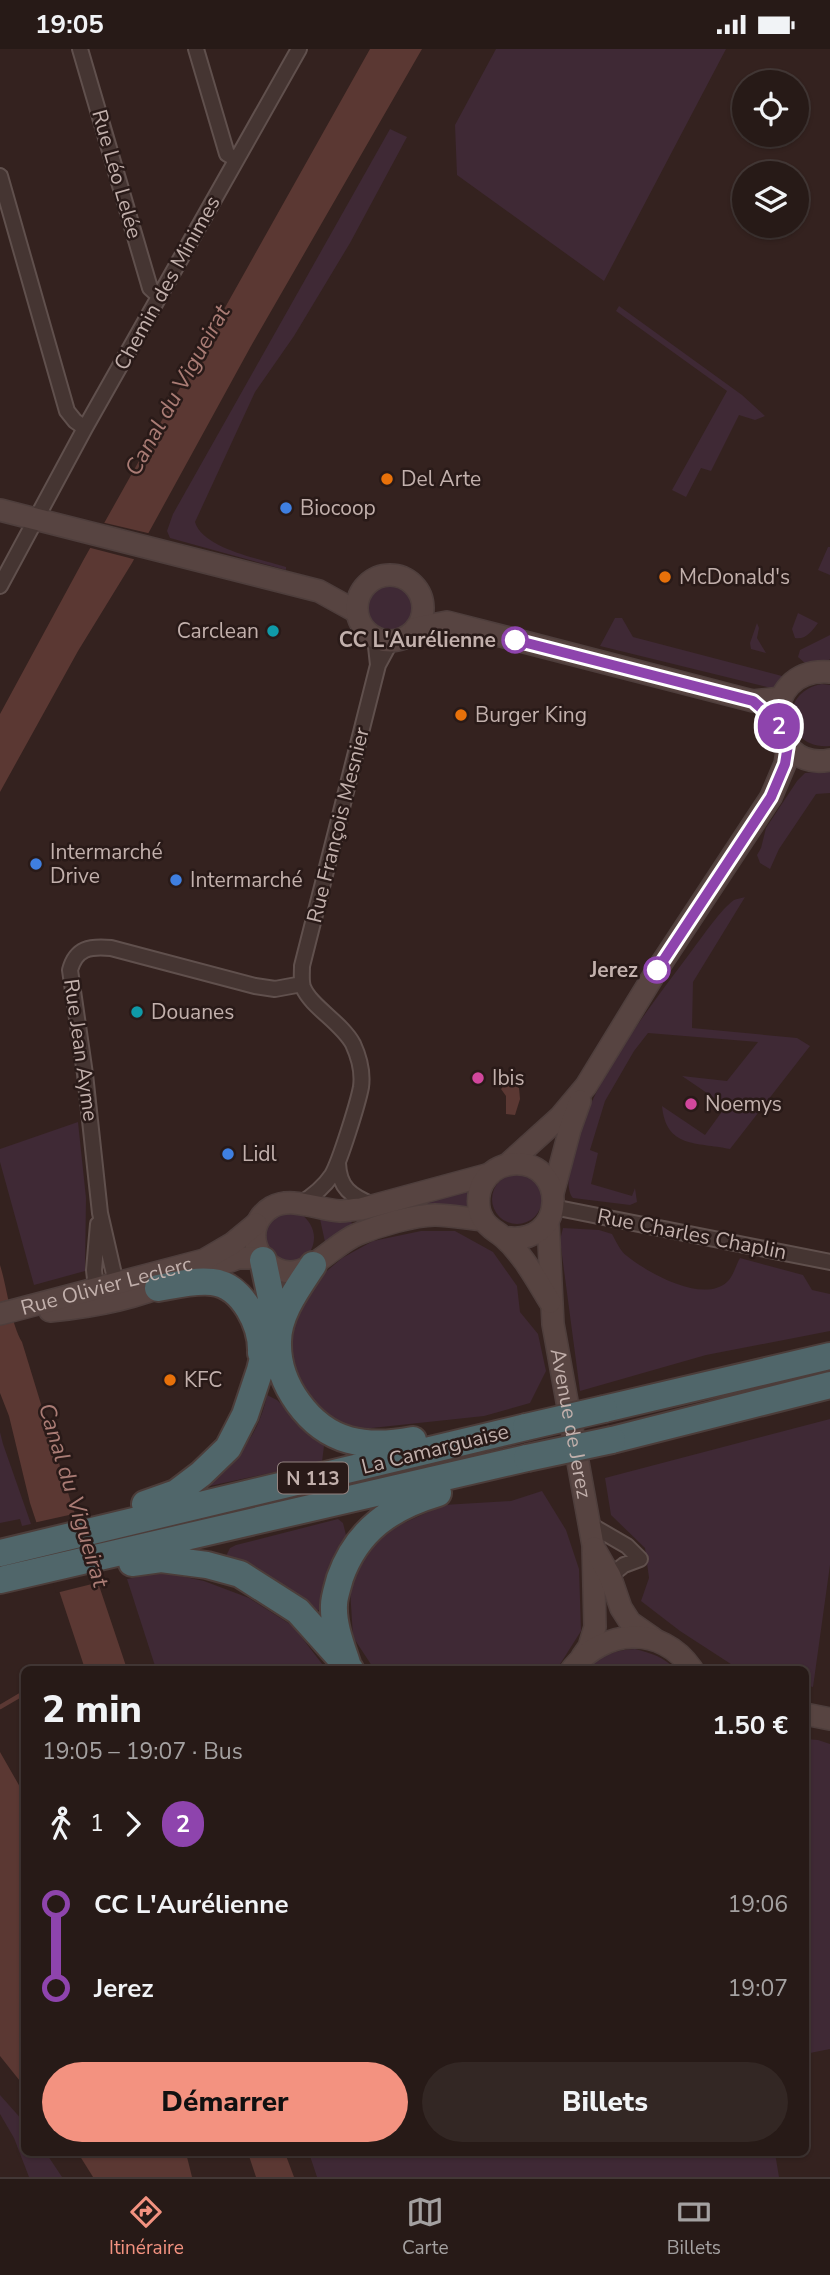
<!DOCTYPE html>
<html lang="fr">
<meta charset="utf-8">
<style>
body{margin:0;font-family:"Nunito Sans",sans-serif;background:#332724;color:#f1f3f6;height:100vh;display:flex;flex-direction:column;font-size:26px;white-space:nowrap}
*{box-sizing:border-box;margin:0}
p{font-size:23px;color:#a4a1a1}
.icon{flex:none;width:38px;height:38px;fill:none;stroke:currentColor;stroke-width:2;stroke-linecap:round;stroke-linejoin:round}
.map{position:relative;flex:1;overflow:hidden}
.sheet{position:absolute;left:21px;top:1617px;width:788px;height:490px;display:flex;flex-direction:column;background:#271a17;border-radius:10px;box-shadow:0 2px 5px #0004,0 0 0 2px #433836}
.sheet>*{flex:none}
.badge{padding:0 14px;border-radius:23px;font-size:24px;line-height:46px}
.controls{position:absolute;left:732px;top:21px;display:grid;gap:14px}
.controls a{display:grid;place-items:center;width:77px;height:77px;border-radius:50%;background:#271a17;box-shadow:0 2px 5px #0004,0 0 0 2px #433836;font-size:35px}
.map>.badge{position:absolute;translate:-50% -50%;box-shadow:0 0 0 4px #fff}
.legs{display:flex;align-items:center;gap:10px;height:77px;padding:0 21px;font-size:23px}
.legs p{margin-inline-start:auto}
.head{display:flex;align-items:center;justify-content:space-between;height:119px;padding:0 21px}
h1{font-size:38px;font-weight:800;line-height:52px}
.button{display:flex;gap:14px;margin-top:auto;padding:14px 21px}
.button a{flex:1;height:80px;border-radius:42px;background:#f39280;color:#111;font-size:28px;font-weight:800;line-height:80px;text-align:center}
.button a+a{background:#332724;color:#f1f3f6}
ul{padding:0 21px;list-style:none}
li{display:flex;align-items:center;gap:24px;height:84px;font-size:26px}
li i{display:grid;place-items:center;width:10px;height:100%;margin:0 9px;background:currentColor}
li i::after{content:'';width:18px;height:18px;margin:-9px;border:5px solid;border-radius:50%;background:#271a17}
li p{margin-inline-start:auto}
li:first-child i{background:linear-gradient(#0000 50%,currentColor 0)}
li:last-child i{background:linear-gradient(currentColor 50%,#0000 0)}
.status{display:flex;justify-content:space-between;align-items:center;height:49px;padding:0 35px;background:#271a17;direction:ltr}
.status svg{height:19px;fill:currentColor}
.dock{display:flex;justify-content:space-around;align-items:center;height:98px;border-top:2px solid #433836;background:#271a17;font-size:19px;color:#a4a1a1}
.dock a{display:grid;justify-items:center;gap:4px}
.dock .on{color:#f39280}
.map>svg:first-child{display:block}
.green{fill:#3f2935}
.water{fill:#5b3833}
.pier{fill:#34221f}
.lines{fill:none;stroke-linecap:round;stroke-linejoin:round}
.stream{stroke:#5b3833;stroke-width:4.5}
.street-casing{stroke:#60504d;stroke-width:18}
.secondary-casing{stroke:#4e3e3c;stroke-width:24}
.highway-casing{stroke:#4c3d3a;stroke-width:30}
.street{stroke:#453532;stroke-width:14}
.secondary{stroke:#574441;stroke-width:21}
.highway{stroke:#50666a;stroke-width:26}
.highway-bridge-casing{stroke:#4c3d3a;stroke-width:30;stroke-linecap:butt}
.highway-bridge{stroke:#50666a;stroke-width:26}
.line-1-casing{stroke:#fff;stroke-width:16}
.line-1{stroke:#8e44ad;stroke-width:10}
.food-dot{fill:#e8710a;stroke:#291a18;stroke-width:2.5}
.shop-dot{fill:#3f7fe0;stroke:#291a18;stroke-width:2.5}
.culture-dot{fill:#0f9aa8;stroke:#291a18;stroke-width:2.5}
.stop-1-dot{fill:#fff;stroke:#8e44ad;stroke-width:3.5}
.hotel-dot{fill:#d1479c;stroke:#291a18;stroke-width:2.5}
.labels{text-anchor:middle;stroke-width:5;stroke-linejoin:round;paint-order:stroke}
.shield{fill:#291a18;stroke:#948380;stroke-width:2}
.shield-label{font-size:19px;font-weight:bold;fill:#c2b0ac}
.street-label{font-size:21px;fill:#c2b0ac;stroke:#291a18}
.poi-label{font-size:21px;fill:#c2b0ac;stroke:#291a18;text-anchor:start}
.stop-label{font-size:21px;font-weight:bold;fill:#c2b0ac;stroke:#291a18;text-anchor:end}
.water-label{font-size:23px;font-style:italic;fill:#aa7c75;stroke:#291a18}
</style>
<div class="status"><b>19:05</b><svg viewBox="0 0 49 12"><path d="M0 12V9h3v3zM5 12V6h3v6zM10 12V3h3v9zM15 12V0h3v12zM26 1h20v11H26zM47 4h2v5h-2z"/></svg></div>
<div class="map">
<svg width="830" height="2128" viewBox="0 0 830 2128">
<rect width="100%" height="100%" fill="#34221f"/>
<path class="green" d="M496,0h230l-122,232 -147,-106 -2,-50z
M390,80l17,8 -57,106 -56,93 -39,56 -60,130c8,27 66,37 91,45v3l-116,-32 -3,-7 6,-17z
M619,257l123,89 23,21 -10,4 -16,-5 -28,56 -10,-3 -15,29 -14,-7 55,-99 -111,-80z
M828,498h2v28l-12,-5z
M367 558a23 23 0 1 1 46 0a23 23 0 1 1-46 0Z
M798,564l20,10c-6,8 -12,17 -23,15l-3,-9z
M615,569h7l11,19 149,39 -7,13 -175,-43z
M757,574l2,5 -2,10 9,15 -15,-4 -1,-6z
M830,586v24l-8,8 -16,-3 -8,-7 2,-7z
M822,635l8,1v61c-46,4 -53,-54 -8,-62z
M830,721v23l-14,1 -37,55 -9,20 -10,-6 -3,-8 4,-7 5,-20 31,-47 8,-8z
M745,848l-52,85 -1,46 105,10 13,8 -80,103c-34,-7 -64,-1 -68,-43l43,29 21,-29 -44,-30 45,5 31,-39 -110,-9 -14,18 -29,50 -15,49 8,3 -7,31 41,12 3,-8 2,14 -7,3 -57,-7c-12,-13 3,-60 10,-76 25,-63 70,-119 110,-173 9,-12 29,-41 41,-49 2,-1 8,-2 11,-3z
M78,1073l8,76 -1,73 -51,14 -34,-123v-13z
M492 1150a25 25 0 1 1 50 0a25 25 0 1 1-50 0Z
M466,1138l5,4 -2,21 -65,-3v-3z
M275,1164h25c20,15 18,38 -2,51l-28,-4 -8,-34z
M320,1170h30l3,7 -28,16z
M563,1179l36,2 13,4c4,7 8,17 15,22 21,17 76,48 100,26 6,-5 9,-17 13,-24l63,17 9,15 18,4v37l-124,24 -126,36 -20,-151z
M421,1182h34l38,21 24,34 3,26 18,22 8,37 -16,32 -46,13 -131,14 -29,-12 -24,-28 -11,-38 6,-35 20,-36 27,-23 31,-17z
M267,1346l10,5 47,46 -2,16 -117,25c32,-29 53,-49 62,-92z
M830,1370v146l-17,122 -8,-2v-16l-68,-1 -57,-37 -39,-30 8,-23 -4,-30 -34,-33 -6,-37z
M0,1383l3,12 28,80 -9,2 -2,-7 -20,4z
M542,1442l24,39 13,39 2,62 -24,38h-183l-21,-32 -3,-48 17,-39 22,-20 54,-25 68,-4z
M338,1470l5,4 3,12 -15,28 -10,28 -2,19h-7l-86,-54 4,-8 6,-3z
M162,1523l42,9 45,17 44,28 33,43h-170l-29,-90z
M635,1600c16,4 29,8 40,20h-88c15,-14 28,-19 48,-20z
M805,1690l13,1 12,4v305l-25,5z
M0,2046l24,27v31h22l16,24h-33l-15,-39 -14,-24z
M309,2104h466l4,24h-462z"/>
<path class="water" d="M370,0h52l-171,297 -119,217 -54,88 -78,141v-78l84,-155z
M506,1034l7,1 6,4 1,11 -5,16 -9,-1v-18l-5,-7z
M0,1216c7,22 11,59 22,77l48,157 57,170h-42l-55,-166 -21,-87 -9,-23z
M0,1703l24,42v292l-24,-30z
M78,2104h108l6,24h-99z
M248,2104h37l9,24h-38z"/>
<path class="pier" d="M101,473l51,12 -15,26 -50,-13z
M78,1464l22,69 -44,11 -23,-70z"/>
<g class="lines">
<path class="stream" d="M0,1658l24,-14"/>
<g class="street-casing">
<path id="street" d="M80,0l70,239 9,8
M196,0l31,105 9,5
M0,127l67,235 8,10 10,7
M0,537l85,-158 214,-379
M375,588l3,28
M338,1114c1,25 13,33 35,42
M300,1155c13,-8 24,-17 32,-29 8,-14 26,-72 29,-88 2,-15 -2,-30 -8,-43 -12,-22 -42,-37 -50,-57 -2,-6 -1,-14 -1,-21l76,-301 13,-24
M553,1158l277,55
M116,1234l-16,-70 -15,-139 -15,-104c6,-22 20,-24 41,-22l144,38 20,3 27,-5
M96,1239l-2,-18 4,-46
M589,1475l38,22 13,13 -16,6 -14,11"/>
</g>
<g class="secondary-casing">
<g id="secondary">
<path d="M0,461l319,81 38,21"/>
<circle cx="390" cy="559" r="33"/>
<path d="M416,579l31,-6 306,79 28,-3"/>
<path d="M830,623c-74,-6 -64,101 0,88"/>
<path d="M508,1115l52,-47 26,-31 71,-116 114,-173 14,-33 3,-19"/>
<path d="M553,1144l17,-64 10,-28"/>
<path d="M483,1171c-15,-1 -32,-5 -48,-5 -21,0 -57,11 -77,19 -23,9 -45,39 -69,38 -34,-3 -48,-47 -17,-65 20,-11 47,3 68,4 7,0 15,-2 21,-2l129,-35"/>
<path id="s1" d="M548,1173l5,102 40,221 2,82 -6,20 -7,10"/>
<path d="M503,1188c65,12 65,-77 10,-73 -13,1 -24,8 -30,19 -6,11 -6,26 0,36 5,9 13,12 20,18 20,17 34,44 47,65"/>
<path d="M209,1220l29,-11h24"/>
<path d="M50,1262c41,-4 85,-12 122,-29"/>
<path id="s2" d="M0,1265l204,-54 29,-17 23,-19"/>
<path d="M594,1499l16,28 11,32 9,14 23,16"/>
<path d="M572,1620c32,-40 89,-45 120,0"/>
<path d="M805,1665l25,5"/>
</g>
</g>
<g class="highway-casing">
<path id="highway" d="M313,1216c-15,23 -35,49 -35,77 -1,42 31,87 71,98 22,6 43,4 64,0
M158,1239c17,-3 37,-8 54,-6 31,3 50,44 49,71
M604,1360l226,-53
M612,1391l218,-55
M145,1455l31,-11 25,-19 27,-26 17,-33 15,-45 14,-58 -11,-52
M0,1504l526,-126
M132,1514l29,-4 46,6 33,9 58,37 52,58
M0,1531l527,-122
M347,1614c-6,-18 -14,-39 -13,-58 0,-8 4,-19 6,-27 17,-48 51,-71 98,-85"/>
</g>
<use href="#street" class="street"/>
<use href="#secondary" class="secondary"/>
<use href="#highway" class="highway"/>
<g class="highway-bridge-casing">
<path id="highway-bridge" d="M526,1378l78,-18
M527,1409l85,-18"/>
</g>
<use href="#highway-bridge" class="highway-bridge"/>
</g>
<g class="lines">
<g class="line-1-casing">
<path id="line-1" d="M515,591l238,61 25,22 10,22 -3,19 -14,33 -114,173"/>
</g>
<use href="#line-1" class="line-1"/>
</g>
<g class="food-dot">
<circle cx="387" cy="430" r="7"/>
<circle cx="665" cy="528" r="7"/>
<circle cx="461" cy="666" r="7"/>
<circle cx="170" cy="1331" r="7"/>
</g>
<g class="shop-dot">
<circle cx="286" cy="459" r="7"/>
<circle cx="36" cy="815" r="7"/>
<circle cx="176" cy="831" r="7"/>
<circle cx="228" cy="1105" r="7"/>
</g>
<g class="culture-dot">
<circle cx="273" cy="582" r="7"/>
<circle cx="137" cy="963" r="7"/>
</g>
<g class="stop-1-dot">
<circle cx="515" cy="591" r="12"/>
<circle cx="657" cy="921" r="12"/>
</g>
<g class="hotel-dot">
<circle cx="478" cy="1029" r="7"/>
<circle cx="691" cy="1055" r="7"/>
</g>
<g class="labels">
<rect class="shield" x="278" y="1413.5" width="70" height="31" rx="5"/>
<g class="shield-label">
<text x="313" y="1436">N 113</text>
</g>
<g class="street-label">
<text transform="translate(117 125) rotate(74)" y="7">Rue Léo Lelée</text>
<text transform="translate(167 234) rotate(-61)" y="7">Chemin des Minimes</text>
<text transform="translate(338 776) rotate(-76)" y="7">Rue François Mesnier</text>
<text transform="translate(81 1001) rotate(82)" y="7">Rue Jean Ayme</text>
<text transform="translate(692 1185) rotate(11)" y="7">Rue Charles Chaplin</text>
<text dy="7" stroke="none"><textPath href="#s2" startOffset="110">Rue Olivier Leclerc</textPath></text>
<text dy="7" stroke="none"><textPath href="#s1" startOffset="203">Avenue de Jerez</textPath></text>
<text transform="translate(435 1400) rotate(-14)" y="7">La Camarguaise</text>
</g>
<g class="poi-label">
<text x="401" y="437">Del Arte</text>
<text x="300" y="466">Biocoop</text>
<text x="679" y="535">McDonald's</text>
<text x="259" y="589" text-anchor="end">Carclean</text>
<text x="475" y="673">Burger King</text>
<text x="50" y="810">Intermarché<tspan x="50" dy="24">Drive</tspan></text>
<text x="190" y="838">Intermarché</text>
<text x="151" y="970">Douanes</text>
<text x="492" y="1036">Ibis</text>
<text x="705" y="1062">Noemys</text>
<text x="242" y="1112">Lidl</text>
<text x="184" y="1338">KFC</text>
</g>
<g class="stop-label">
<text x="496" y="598">CC L'Aurélienne</text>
<text x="638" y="928">Jerez</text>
</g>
<g class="water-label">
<text transform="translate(177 341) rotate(-61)" y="8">Canal du Vigueirat</text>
<text transform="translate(74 1446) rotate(73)" y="8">Canal du Vigueirat</text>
</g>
</g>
</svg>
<div class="controls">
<a><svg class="icon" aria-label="locate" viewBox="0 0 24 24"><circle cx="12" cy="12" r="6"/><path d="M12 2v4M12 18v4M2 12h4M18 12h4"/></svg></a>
<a><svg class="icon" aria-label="layers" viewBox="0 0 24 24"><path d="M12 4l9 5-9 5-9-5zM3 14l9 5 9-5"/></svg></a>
</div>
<b class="badge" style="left:779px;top:677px;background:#8e44ad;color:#fff">2</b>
<section class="sheet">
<div class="head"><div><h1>2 min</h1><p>19:05 – 19:07 · Bus</p></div><b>1.50 €</b></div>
<div class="legs"><svg class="icon" aria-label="walk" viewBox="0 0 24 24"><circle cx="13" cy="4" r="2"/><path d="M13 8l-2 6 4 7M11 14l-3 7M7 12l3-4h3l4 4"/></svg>1<svg class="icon" aria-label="forward" viewBox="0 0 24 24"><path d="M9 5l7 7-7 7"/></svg><b class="badge" style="background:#8e44ad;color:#fff">2</b></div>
<ul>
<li><i style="color:#8e44ad"></i><b>CC L'Aurélienne</b><p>19:06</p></li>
<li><i style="color:#8e44ad"></i><b>Jerez</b><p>19:07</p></li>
</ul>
<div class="button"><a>Démarrer</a><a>Billets</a></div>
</section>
</div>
<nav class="dock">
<a class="on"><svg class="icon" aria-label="directions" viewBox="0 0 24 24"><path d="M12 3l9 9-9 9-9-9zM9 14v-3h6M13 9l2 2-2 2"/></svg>Itinéraire</a>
<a><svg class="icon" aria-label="map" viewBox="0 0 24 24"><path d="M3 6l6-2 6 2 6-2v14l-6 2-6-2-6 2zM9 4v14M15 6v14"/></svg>Carte</a>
<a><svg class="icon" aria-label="tickets" viewBox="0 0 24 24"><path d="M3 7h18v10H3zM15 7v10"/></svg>Billets</a>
</nav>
